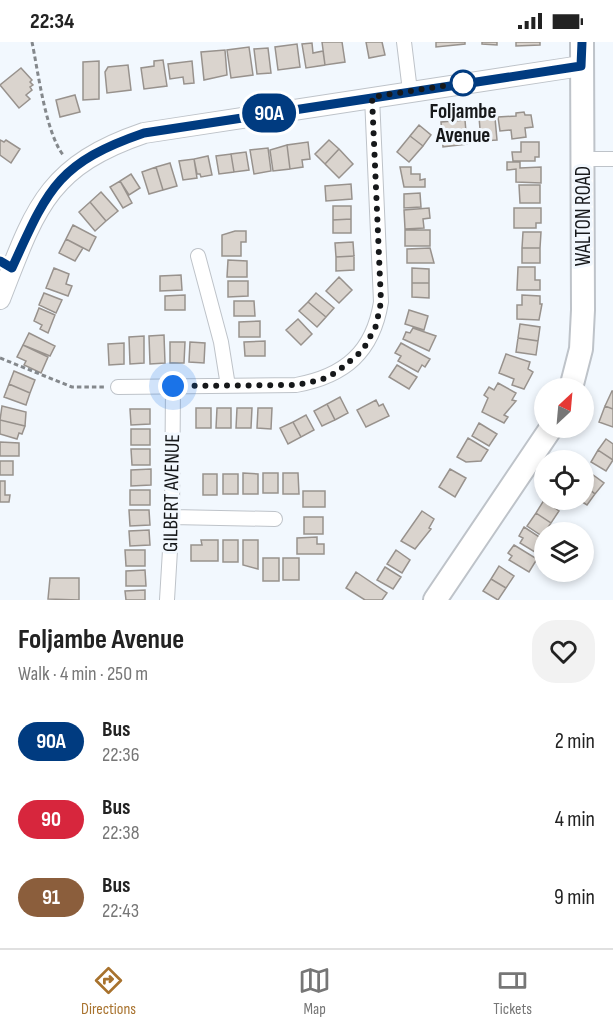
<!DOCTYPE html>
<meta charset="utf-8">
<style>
body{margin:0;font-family:"Sofia Sans Condensed",sans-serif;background:#f2f2f2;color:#222;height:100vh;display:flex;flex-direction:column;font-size:22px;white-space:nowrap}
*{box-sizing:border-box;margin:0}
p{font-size:20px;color:#767676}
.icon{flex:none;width:33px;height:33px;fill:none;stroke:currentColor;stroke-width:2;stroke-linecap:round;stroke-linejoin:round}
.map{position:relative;height:558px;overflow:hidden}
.details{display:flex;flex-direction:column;background:#fff;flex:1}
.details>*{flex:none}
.badge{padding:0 12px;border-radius:20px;font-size:21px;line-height:39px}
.needle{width:39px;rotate:26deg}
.buttons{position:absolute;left:534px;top:336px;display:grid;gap:12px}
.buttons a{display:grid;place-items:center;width:60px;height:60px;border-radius:50%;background:#fff;box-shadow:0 3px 9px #0003;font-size:30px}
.you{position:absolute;width:30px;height:30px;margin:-15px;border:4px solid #fff;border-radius:50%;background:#1a73e8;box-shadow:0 0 0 9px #1a73e833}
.map>.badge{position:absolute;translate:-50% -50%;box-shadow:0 0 0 3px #fff}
.round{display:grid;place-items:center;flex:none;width:63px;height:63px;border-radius:24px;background:#f2f2f2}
.headline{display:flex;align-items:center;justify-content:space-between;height:102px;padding:0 18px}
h1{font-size:28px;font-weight:700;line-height:45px}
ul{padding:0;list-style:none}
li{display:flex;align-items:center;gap:18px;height:78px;padding:0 18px}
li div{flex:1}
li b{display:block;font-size:22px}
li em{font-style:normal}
li .badge{min-width:66px;font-weight:700;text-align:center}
.status{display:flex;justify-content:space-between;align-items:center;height:42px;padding:0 30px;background:#fff;direction:ltr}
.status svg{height:16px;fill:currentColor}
.tab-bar{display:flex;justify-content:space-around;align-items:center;height:84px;border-top:2px solid #e0e0e0;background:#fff;font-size:16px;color:#767676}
.tab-bar a{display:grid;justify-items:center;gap:3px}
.tab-bar .selected{color:#a8722d}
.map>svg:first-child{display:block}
.building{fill:#dad4ce;stroke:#98928d;stroke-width:1.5}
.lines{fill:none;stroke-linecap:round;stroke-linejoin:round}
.street-casing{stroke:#bec3c9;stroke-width:16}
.secondary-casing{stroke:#bec3c9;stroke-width:22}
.primary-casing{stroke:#bec3c9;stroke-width:26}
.path{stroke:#84888c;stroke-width:3;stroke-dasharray:4.5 3;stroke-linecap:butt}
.street{stroke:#fff;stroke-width:14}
.secondary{stroke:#fff;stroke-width:20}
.primary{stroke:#fff;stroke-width:22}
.line-casing{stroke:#fff;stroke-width:14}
.line{stroke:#003b80;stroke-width:9}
.walk{stroke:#16181a;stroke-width:6;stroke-dasharray:0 10.8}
.stop-dot{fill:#fff;stroke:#003b80;stroke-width:3}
.labels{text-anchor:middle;stroke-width:6;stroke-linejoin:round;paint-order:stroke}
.stop-label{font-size:21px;font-weight:bold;fill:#16181a;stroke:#f2f8fe}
.street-label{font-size:21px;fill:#16181a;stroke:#f2f8fe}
</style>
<div class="status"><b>22:34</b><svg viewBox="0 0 49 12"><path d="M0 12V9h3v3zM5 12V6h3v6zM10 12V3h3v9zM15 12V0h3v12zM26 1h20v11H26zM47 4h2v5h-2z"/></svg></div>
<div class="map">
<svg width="613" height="558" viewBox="0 0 613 558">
<rect width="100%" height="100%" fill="#f2f8fe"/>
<path class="building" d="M322,0h20l3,20 -20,3z
M366,0h16l3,13 -16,3z
M436,0h29v2l-29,3z
M482,0h15v3l-15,-1z
M516,0h24v3l-24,1z
M312,1l1,10 10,-2 2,14 -19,3 -4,-24z
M297,2l3,23 -22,3 -3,-23z
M249,5l4,28 -22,3 -4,-28z
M268,6l3,25 -14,1 -3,-25z
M225,8l2,25 -23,5 -3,-28z
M163,18l4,26 -23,3 -3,-21 13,-2v-5z
M99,19v38l-16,1v-38z
M192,19l2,22 -10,1 -1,-7 -13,2 -2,-15z
M128,23l3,25 -24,3 -2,-21 3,-5z
M21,26l11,12 -2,2 3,3 -3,2 2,3 -6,5 4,4 -11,9 -19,-23z
M75,53l5,17 -20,5 -4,-17z
M524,70l1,3h6l2,12 -8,1 1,9 -14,2 -1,-9 -11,1 -2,-14 18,-1v-3z
M479,75l16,1 2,22 -16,1z
M465,78l2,24 -24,3 -2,-25z
M419,83l12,10 -8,11 -13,-10z
M410,94l13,10 -14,16 -12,-10z
M0,98l4,2 2,-2 14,9 -9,14 -11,-8z
M329,98l10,9 -14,15 -10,-10z
M308,100l2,17 -8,1 1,7 -13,2 -3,-24z
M521,100h18v15h-4v4h-22l-1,-9h9z
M287,103l3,24 -17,2 -3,-21z
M268,106l3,23 -17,3 -4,-24z
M339,107l14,15 -14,14 -14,-14z
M246,110l3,18 -15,2 -3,-18z
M231,112l3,18 -15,2 -3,-18z
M208,114l4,19 -11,2 -1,-3h-3l-3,-15z
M194,117l3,19 -14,2 -4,-19z
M507,120h13v6l21,-1v16l-25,-1v-13l-9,1z
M170,121l7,23 -14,4 -7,-23z
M156,125l7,23 -14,4 -7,-22z
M400,125h11v7h9v6l5,-1v8h-21z
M131,132l9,14 -11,7 -9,-14z
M120,139l12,22 -9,5 -13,-21z
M351,142l1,15 -26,2 -1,-15z
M519,143h21v18h-20z
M101,150l17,19 -12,10 -16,-19z
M420,151l1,14 -17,1v-14z
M90,160l16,19 -11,10 -16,-19z
M333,164h18v13l-18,1z
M429,166l1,10 -7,1 1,9 -19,1 -1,-19z
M514,166h27v15h-5v5h-22z
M351,177v14h-18v-13z
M73,183l23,12 -7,14 -23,-12z
M405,188h25v16h-25z
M235,189h11v11h-5v14h-19v-21z
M523,190h18l-1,16h-18z
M66,197l17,9 -8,13 -16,-8z
M353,200l1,14 -18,1 -1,-14z
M430,206l4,15h-27v-14z
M522,206h18v15h-18z
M354,214v14l-18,1v-14z
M228,218l19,1v16h-20z
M518,225h17v13h5v10h-23z
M54,226l15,6 -3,10 6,2 -4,10 -22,-8z
M412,226l17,1v14h-17z
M181,233l1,15 -22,1v-15z
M339,235l13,13 -13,13 -13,-12z
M228,239h20v15l-20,1z
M412,241h17v15l-17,-1z
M44,251l18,7 -6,13 -17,-8z
M316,251l18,15 -8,9 -18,-15z
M185,253v15h-20v-14z
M522,253l18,1v8h2l-3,16 -22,-1v-14h5z
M234,259h20l1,15h-21z
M308,260l18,15 -9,10 -18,-16z
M39,266l16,7 -7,18 -8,-4 2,-4 -8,-4z
M409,268l19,6 -4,14 -19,-6z
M298,277l14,15 -11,11 -15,-15z
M260,279v16h-21v-15z
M520,282l20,3 -2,14 -20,-3z
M413,286l23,8 -7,15 -26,-12 3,-7 4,1z
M29,291l26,13 -5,10 -27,-11z
M164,293l1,28 -15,1 -1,-28z
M144,294v27l-14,1 -1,-27z
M518,296l20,3 -2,14 -20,-3z
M265,299v15h-20l-1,-14z
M170,300h15l-1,21h-14z
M190,300l15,1 -1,20 -15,-1z
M124,301v21l-15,1 -1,-21z
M401,301l29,16 -5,8 -3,-2 -4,7 -20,-11 3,-5 -6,-3z
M23,303l25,12 -7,16 -17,-8 2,-4 -9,-4z
M506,312l24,8 -2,7 5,3 -9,17 -12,-4 2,-6 -15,-6z
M397,323l20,12 -8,12 -20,-12z
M14,329l21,9 -5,13 -21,-9z
M498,341l18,10 -4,7 4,1 -12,14 4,2 -4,6 -22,-11 6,-14 -4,-3 5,-8 5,3z
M9,342l21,9 -4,12 -22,-8z
M612,349h1v18l-8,-3z
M340,355l8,16 -13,7 -8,-16z
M376,358l3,6 4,-2 6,12 -23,11 -9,-17z
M327,362l8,16 -13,6 -8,-15z
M2,364l24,6 -1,14 -25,-6z
M605,364l8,3v18l-14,-5z
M196,366h15v20h-15z
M217,366h14v20h-15z
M237,366h15l-1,20h-15z
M258,366h14l-1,21 -14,-1z
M130,367h20v15l-19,1z
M306,373l8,15 -13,7 -8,-15z
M0,378l25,6 -3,8 -3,-1 -2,6 -17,-5z
M293,380l8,15 -13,7 -8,-16z
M479,381l18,11 -8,12 -17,-10z
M131,387h19v16h-19z
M468,396l20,12 -7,11 -15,1 -9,-5z
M606,397l7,5v16l-15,-10z
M0,400l19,1v13h-19z
M131,407h19v16h-18z
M598,408l15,10 -7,11 -15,-9z
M0,419h13v14h-13z
M151,427v16l-20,1v-16z
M450,427l16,9 -11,19 -16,-10z
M585,427l19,14 -9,11 -11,-9z
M243,431l15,1v20h-15z
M263,431h15v20h-15z
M283,431h15l1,21h-16z
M203,432h14v21h-14z
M223,432h15v20h-15z
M0,439h5v14h5l-1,7h-9z
M584,443l11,9 -8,11 -8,-5h5z
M130,448h20v15h-20z
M303,449h22v16h-22z
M544,458l15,11 -8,12 -15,-10z
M129,468h20l1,15 -20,1z
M422,469l12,8 -5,9 2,1 -16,20 -14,-8z
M536,471l15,10 -9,13 -15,-10z
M304,475h19v17h-19z
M524,485l20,13 -6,14 -18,-11 3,-5 -4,-2z
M149,488l1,15 -20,1 -1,-15z
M317,495v7h7v10h-27v-16z
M201,498h17v21h-27v-16h11z
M223,498h15v22h-15z
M243,498h15v29l-15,-4z
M514,503l23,14 -8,13 -20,-12 3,-4 -4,-3z
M125,508h20v16h-19z
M396,508l14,10 -8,13 -15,-9z
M263,516h16v23h-16z
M283,516h16v22h-16z
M499,524l15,10 -8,12 -15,-9z
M385,525l16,10 -8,12 -16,-9z
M145,528l1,16h-20v-15z
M356,530l31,21 -5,7h-17l-19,-12z
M50,536h29v22l-31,-1z
M491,537l15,9 -8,12 -15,-9z
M145,548v10h-19l-1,-9z"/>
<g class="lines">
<g class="street-casing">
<path id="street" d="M404,0l6,49
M583,117h30
M198,214l23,86 7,44
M118,345l178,-2c49,-9 77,-33 85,-83l-9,-205
M172,475l103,2
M167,558l5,-83 1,-131"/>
</g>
<g class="secondary-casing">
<path id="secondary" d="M0,257c35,-90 47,-133 144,-166l437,-67"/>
</g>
<g class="primary-casing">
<path id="primary" d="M571,346l10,-39 2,-39 -1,-268
M435,558l116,-172"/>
</g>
<path class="path" d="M32,0c6,29 14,93 32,114
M0,316l72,29h34"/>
<use href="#street" class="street"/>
<use href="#secondary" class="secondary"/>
<use href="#primary" class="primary"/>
</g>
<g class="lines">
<g class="line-casing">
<path id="line" d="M0,219l12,7c36,-79 45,-105 132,-135l437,-67 1,-24"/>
</g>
<use href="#line" class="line"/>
<path class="walk" d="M173,344l123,-1 25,-5 16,-8 26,-22 13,-24 5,-24 -9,-205 91,-14"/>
</g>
<circle class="stop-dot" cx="463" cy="41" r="12"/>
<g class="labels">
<g class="stop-label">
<text x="463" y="76">Foljambe<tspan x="463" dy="24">Avenue</tspan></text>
</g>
<g class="street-label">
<text transform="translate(583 174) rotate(-90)" y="7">WALTON ROAD</text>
<text transform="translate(171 451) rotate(-89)" y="7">GILBERT AVENUE</text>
</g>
</g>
</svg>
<div class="buttons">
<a><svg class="needle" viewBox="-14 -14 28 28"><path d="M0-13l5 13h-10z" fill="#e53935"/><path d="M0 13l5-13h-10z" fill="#767676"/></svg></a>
<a><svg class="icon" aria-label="locate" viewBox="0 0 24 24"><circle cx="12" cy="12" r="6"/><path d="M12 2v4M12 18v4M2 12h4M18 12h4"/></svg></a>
<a><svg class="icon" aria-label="layers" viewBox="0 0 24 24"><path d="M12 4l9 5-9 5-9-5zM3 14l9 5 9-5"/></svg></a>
</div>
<div class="you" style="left:173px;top:344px"></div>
<b class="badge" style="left:269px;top:71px;background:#003b80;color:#fff">90A</b>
</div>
<section class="details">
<div class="headline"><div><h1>Foljambe Avenue</h1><p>Walk · 4 min · 250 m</p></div><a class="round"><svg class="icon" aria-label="heart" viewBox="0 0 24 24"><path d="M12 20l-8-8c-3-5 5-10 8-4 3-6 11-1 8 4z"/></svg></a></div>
<ul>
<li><span class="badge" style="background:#003b80;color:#fff">90A</span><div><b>Bus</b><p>22:36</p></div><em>2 min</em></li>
<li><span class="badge" style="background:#d7263d;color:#fff">90</span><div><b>Bus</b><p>22:38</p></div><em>4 min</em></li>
<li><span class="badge" style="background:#8b5e3c;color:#fff">91</span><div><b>Bus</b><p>22:43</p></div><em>9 min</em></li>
</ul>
</section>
<nav class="tab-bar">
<a class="selected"><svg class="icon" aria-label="directions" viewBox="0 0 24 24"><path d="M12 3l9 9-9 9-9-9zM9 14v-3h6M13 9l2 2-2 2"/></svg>Directions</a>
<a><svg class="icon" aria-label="map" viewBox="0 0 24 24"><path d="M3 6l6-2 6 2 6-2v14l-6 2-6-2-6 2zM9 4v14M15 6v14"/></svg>Map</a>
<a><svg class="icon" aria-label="tickets" viewBox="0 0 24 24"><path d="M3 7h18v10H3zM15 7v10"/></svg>Tickets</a>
</nav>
